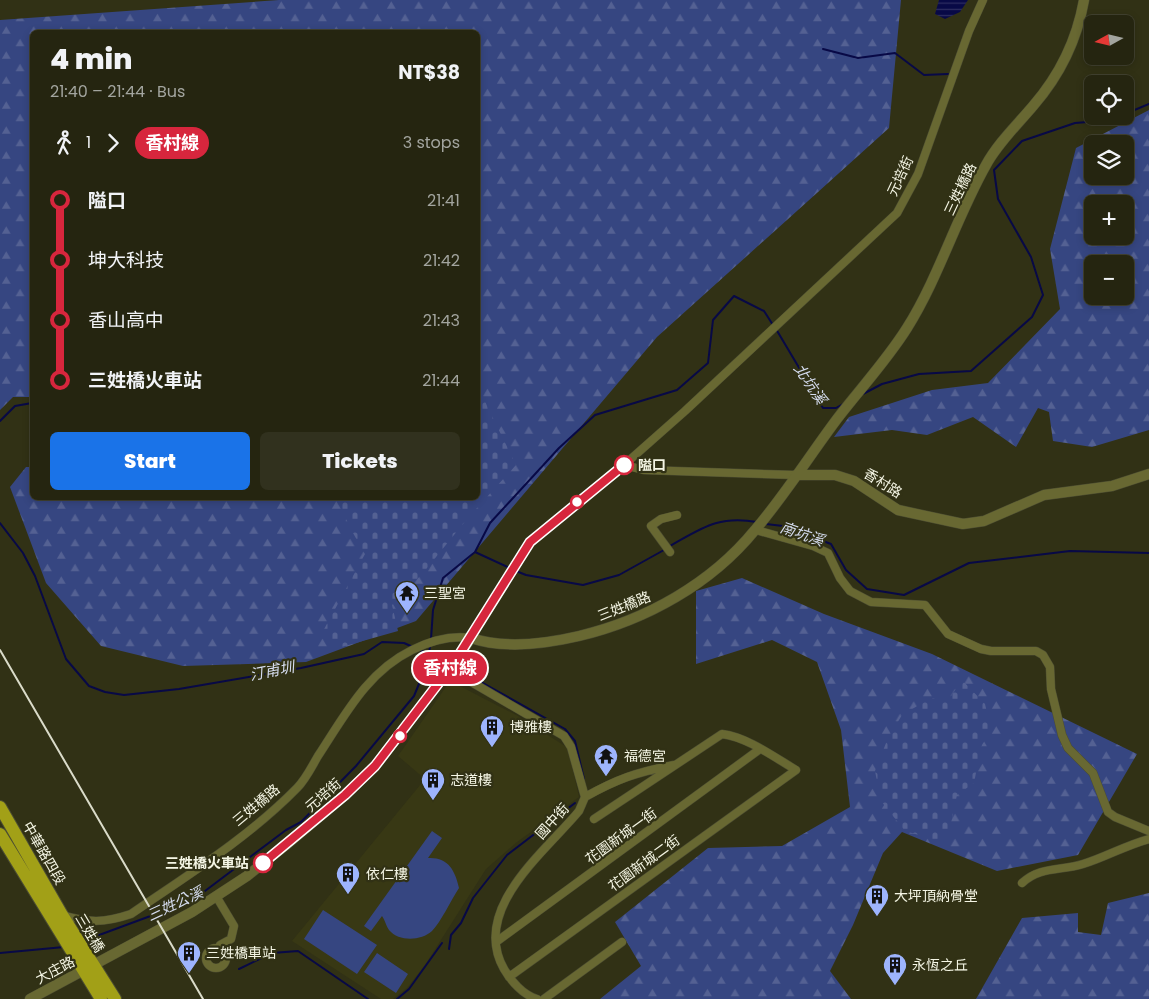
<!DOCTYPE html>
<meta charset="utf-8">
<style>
body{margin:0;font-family:Poppins,"Noto Sans TC",sans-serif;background:#31311e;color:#f1f3f6;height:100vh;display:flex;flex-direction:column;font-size:19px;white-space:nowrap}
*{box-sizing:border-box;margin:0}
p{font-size:16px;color:#a3a59f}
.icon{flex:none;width:28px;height:28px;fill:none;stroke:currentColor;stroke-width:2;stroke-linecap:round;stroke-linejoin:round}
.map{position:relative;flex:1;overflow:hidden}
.panel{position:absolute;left:30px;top:30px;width:450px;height:470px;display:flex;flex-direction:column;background:#252510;border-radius:8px;box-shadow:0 2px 8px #0003,0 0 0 1px #424230}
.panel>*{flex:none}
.badge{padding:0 10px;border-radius:16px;font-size:18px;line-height:32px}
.needle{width:32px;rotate:262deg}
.buttons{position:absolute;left:1084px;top:15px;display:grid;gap:10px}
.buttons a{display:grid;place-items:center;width:50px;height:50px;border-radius:8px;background:#252510;box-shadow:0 2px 8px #0003,0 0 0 1px #424230;font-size:25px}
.map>.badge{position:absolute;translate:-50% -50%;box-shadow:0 0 0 2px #fff}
.legs{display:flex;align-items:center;gap:8px;height:55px;padding:0 20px;font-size:16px}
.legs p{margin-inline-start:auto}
.summary{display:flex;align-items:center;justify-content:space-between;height:85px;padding:0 20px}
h1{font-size:28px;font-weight:800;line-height:38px}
.button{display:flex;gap:10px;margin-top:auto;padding:10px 20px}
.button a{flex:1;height:58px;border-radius:8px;background:#1a73e8;color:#fff;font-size:20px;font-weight:800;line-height:58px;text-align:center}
.button a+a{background:#31311e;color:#f1f3f6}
ul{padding:0 20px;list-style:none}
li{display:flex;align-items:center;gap:18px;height:60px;font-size:19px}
li i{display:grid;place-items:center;width:8px;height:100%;margin:0 6px;background:currentColor}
li i::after{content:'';width:12px;height:12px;margin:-6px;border:4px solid;border-radius:50%;background:#252510}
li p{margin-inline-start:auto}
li:first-child i{background:linear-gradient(#0000 50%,currentColor 0)}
li:last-child i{background:linear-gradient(currentColor 50%,#0000 0)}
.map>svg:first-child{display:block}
.built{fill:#383814}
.green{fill:#364681}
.forest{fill:url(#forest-firs);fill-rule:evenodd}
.cemetery{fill:url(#cemetery-stones)}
.water{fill:url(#water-rules)}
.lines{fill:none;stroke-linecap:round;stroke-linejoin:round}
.stream{stroke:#080946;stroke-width:2}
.minor-casing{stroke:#4c4d32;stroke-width:9}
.tertiary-casing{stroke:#4c4d32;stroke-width:11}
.primary-casing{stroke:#4c4d32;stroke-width:14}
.minor{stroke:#686832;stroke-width:8}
.tertiary{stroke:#686832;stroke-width:10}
.primary{stroke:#a2a017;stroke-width:12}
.rail{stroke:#dadbc9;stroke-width:2}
.line-1-casing{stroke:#fff;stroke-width:11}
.line-1{stroke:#d7263d;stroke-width:8}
.stop-1-dot{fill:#fff;stroke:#d7263d;stroke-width:2.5}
.labels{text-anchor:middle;stroke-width:4.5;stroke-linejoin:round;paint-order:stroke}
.street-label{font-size:14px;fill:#f5f6e5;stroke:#313115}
.stop-label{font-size:14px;font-weight:bold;fill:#f5f6e5;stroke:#313115;text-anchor:start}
.poi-label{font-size:14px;fill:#f5f6e5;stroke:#313115;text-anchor:start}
.water-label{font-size:15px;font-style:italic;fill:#d5dcef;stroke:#313115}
</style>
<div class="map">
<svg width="1149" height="999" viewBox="0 0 1149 999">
<defs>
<pattern id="forest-firs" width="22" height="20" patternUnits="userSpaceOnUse" patternTransform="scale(1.25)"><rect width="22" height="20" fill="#364681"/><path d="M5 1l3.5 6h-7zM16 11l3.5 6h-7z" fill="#546193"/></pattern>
<pattern id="cemetery-stones" width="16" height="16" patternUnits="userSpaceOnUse" patternTransform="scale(1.25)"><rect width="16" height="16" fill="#364681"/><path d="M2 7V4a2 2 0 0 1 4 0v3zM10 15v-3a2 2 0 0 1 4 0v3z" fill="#546193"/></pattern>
<pattern id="water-rules" width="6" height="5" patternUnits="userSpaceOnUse" patternTransform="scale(1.25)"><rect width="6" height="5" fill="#080946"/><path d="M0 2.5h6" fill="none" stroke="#2d2d61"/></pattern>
</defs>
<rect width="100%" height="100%" fill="#313115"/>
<path class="built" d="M450,681l68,35 50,32 11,49 -62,45 -31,27 -61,96 -18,23 -14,11h-12l-89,-58 133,-162 -27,-23z"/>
<path class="green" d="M432,831l10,7 -14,20c20,-1 27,12 31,30 -8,12 -18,34 -27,43 -11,10 -33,11 -43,-1 -3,-4 -4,-10 -7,-14l-11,15 -7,-5z
M323,910l54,35 -20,29 -53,-35z
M377,953l31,21 -12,19 -32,-21z"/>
<path class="forest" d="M279,0h622l-12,128 -232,209 -241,284 -110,41 -123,4 -82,-20 -55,-63 -36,-96 16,-20h6v31h446v-466h-446v365h-19l-13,13v-390z
M1149,110v320l-57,17 -39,-6 -4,-29 -11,-4 -22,39 -43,-30 -46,18 -35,-5 -58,7 15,-20 83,-27 56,-7 72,-74 -10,-60 26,-101zM1092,144h33v32h-33zM1092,204h33v32h-33zM1092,264h33v32h-33z
M742,578l82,36 108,40 205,100 -59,101 -81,16 -95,-39 -19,21 -30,72 -23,46 21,28h-251l41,-33 -26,-44 93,-74 74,-2 68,-39 -9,-77 -24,-68 -45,-22 -76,24v-73z
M1149,893v106h-173l46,-81 56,-5v19l23,3 7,-32z"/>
<path class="cemetery" d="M478,383l9,23 29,59 -49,54 -44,54 -31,32 6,26 -60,17 -16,-15 43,-79 -16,-28 -11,-28h140z
M962,680l23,24 6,26 -10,17 -7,36 -17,12 -8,37 -13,8 -31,-9 -24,-30 -6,-30 13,-33 14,-23 29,-17 16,4z"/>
<path class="water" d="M939,0h29l-8,12 -15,7 -10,-5z"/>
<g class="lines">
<path class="stream" d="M823,49l35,9 37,-5 29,22 24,-1
M1125,114l24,-10
M776,329l47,79h13l7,-4
M863,394l19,-10 37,-10 52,-3 61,-54 11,-22 -12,-38 -33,-58 -4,-29 28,-29 53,-18 38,-3 7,-4
M0,421l15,-15 17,-3
M0,523l23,30 12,23 31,83 23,27 16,6 19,3 55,-6 122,-21 63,-14 18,-12 22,1 9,4
M766,524l17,2 48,18 15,26 21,19 37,6 65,-32 101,-12 79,2
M668,547c33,-18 49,-32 89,-25
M475,552l37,17
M516,571l10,4 57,10 36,-10 45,-25
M431,639l2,-29 10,-32 32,-26 15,-29 69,-75 36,-33 82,-25 31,-27 5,-43 21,-24 30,15 9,14
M418,649l31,16
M456,668l109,61 10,12 9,38
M83,941l81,-30 41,-20 81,-61 15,-8 55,-56 58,-70 14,-34 2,-16
M449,949l2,-14 10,-12 12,-25 34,-43 68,-52
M0,953l64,-6
M239,969l33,-16 26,-2 70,48
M397,999l12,-10 33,-46"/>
<g class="minor-casing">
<path id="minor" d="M624,465l20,5 152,5
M756,530l57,16 15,7 12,25 10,13 21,11 54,3 23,29 33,15 10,2h45l7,4 7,12 1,22 11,46 6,13 25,25 15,39 7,5 34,14
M670,552l-19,-26 10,-7 16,-4
M447,671l26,12 91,53 7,11 14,50 -6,14c-33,40 -109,98 -75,158 7,12 19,26 33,30
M585,797c32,-18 52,-25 89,-32
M1022,883c18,-17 39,-12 61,-19 23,-7 43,-19 66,-25
M216,896l18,30 -3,13 -11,6 -1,4
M62,915c27,8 42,8 69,-1 57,-39 117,-76 166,-126 9,-9 15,-22 21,-32 27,-41 49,-84 94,-106 18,-9 38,-15 59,-12l59,-96 94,-77 61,-54 212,-198 21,-39 51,-143 14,-31
M496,942l264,-193
M206 958a10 10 0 1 1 20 0a10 10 0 1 1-20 0Z
M509,977l287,-207c-22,-13 -49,-33 -74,-36l-128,85
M544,999l78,-57"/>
</g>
<g class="tertiary-casing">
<path id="tertiary" d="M796,475h39l19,6 44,29 65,14 21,-3 60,-26 68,-9 37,-12
M30,999l162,-87 55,-36 40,-32 58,-49 30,-29 79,-103 17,-25c33,11 74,6 108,-2 67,-16 132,-52 176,-106 30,-35 55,-75 82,-111 23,-30 50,-59 70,-91 32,-51 49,-110 79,-163 12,-22 31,-40 47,-59 27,-31 44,-66 51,-106"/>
</g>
<g class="primary-casing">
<path id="primary" d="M0,807l62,108 53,84
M0,834l101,165"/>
</g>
<use href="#minor" class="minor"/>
<use href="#tertiary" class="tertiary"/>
<use href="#primary" class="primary"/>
<path class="rail" d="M0,650l203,349"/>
</g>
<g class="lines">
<g class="line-1-casing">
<path id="line-1" d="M263,863l82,-68 30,-29 79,-103 76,-121 94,-77"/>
</g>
<use href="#line-1" class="line-1"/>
</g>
<defs>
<g id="temple-pin" transform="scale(1.25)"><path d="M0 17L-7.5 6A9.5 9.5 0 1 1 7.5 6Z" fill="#9db4fd" stroke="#313115"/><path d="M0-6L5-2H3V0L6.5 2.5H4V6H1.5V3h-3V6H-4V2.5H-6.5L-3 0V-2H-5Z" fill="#111"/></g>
<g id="building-pin" transform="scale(1.25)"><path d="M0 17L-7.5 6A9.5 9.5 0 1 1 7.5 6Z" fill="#9db4fd" stroke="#313115"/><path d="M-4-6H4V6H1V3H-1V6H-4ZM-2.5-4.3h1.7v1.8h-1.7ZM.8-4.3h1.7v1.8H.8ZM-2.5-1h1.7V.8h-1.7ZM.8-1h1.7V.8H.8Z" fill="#111"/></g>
</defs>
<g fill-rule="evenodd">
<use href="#temple-pin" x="407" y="593"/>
<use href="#building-pin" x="492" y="727"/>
<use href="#temple-pin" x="606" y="756"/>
<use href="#building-pin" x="433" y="780"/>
<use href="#building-pin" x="348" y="874"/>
<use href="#building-pin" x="877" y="896"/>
<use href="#building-pin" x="189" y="953"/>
<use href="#building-pin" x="895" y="965"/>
</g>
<g class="stop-1-dot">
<circle cx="624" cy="465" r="9"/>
<circle cx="577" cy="502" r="6"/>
<circle cx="400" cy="736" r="6"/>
<circle cx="263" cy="863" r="9"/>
</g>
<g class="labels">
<g class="street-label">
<text transform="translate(900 176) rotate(-65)" y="5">元培街</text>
<text transform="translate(960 189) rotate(-65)" y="5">三姓橋路</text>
<text transform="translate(883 483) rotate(32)" y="5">香村路</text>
<text transform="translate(624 606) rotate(-22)" y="5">三姓橋路</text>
<text transform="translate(323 795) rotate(-41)" y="5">元培街</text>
<text transform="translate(256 805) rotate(-40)" y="5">三姓橋路</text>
<text transform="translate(552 821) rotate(-48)" y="5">國中街</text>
<text transform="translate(621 836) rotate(-36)" y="5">花園新城一街</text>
<text transform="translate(44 853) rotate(60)" y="5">中華路四段</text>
<text transform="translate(644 863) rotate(-36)" y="5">花園新城二街</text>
<text transform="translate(90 933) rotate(59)" y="5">三姓橋</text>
<text transform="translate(55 970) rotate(-28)" y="5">大庄路</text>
</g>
<g class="stop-label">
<text x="638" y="470">隘口</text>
<text x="249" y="868" text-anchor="end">三姓橋火車站</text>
</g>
<g class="poi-label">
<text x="424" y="598">三聖宮</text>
<text x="510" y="732">博雅樓</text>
<text x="624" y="761">福德宮</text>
<text x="450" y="785">志道樓</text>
<text x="366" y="879">依仁樓</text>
<text x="894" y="901">大坪頂納骨堂</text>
<text x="206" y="958">三姓橋車站</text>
<text x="912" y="970">永恆之丘</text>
</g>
<g class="water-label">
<text transform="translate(810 384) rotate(56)" y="5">北坑溪</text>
<text transform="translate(802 534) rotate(19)" y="5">南坑溪</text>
<text transform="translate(272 671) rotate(-11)" y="5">汀甫圳</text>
<text transform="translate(175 904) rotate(-25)" y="5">三姓公溪</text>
</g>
</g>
</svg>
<div class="buttons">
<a><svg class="needle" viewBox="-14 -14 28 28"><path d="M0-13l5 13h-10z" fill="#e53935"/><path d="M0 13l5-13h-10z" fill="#a3a59f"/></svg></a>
<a><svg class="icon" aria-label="locate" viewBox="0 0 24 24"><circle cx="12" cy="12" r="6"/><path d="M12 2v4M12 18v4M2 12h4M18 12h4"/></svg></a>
<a><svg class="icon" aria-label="layers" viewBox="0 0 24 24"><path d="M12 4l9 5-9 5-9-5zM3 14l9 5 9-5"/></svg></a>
<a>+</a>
<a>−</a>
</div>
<b class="badge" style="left:450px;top:668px;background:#d7263d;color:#fff">香村線</b>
<section class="panel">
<div class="summary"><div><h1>4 min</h1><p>21:40 – 21:44 · Bus</p></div><b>NT$38</b></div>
<div class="legs"><svg class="icon" aria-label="walk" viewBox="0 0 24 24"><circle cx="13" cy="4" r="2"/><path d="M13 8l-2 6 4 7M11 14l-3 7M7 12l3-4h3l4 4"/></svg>1<svg class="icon" aria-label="forward" viewBox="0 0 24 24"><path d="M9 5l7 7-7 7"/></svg><b class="badge" style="background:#d7263d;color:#fff">香村線</b><p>3 stops</p></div>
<ul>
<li><i style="color:#d7263d"></i><b>隘口</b><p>21:41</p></li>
<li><i style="color:#d7263d"></i><span>坤大科技</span><p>21:42</p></li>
<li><i style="color:#d7263d"></i><span>香山高中</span><p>21:43</p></li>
<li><i style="color:#d7263d"></i><b>三姓橋火車站</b><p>21:44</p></li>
</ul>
<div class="button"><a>Start</a><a>Tickets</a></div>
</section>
</div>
